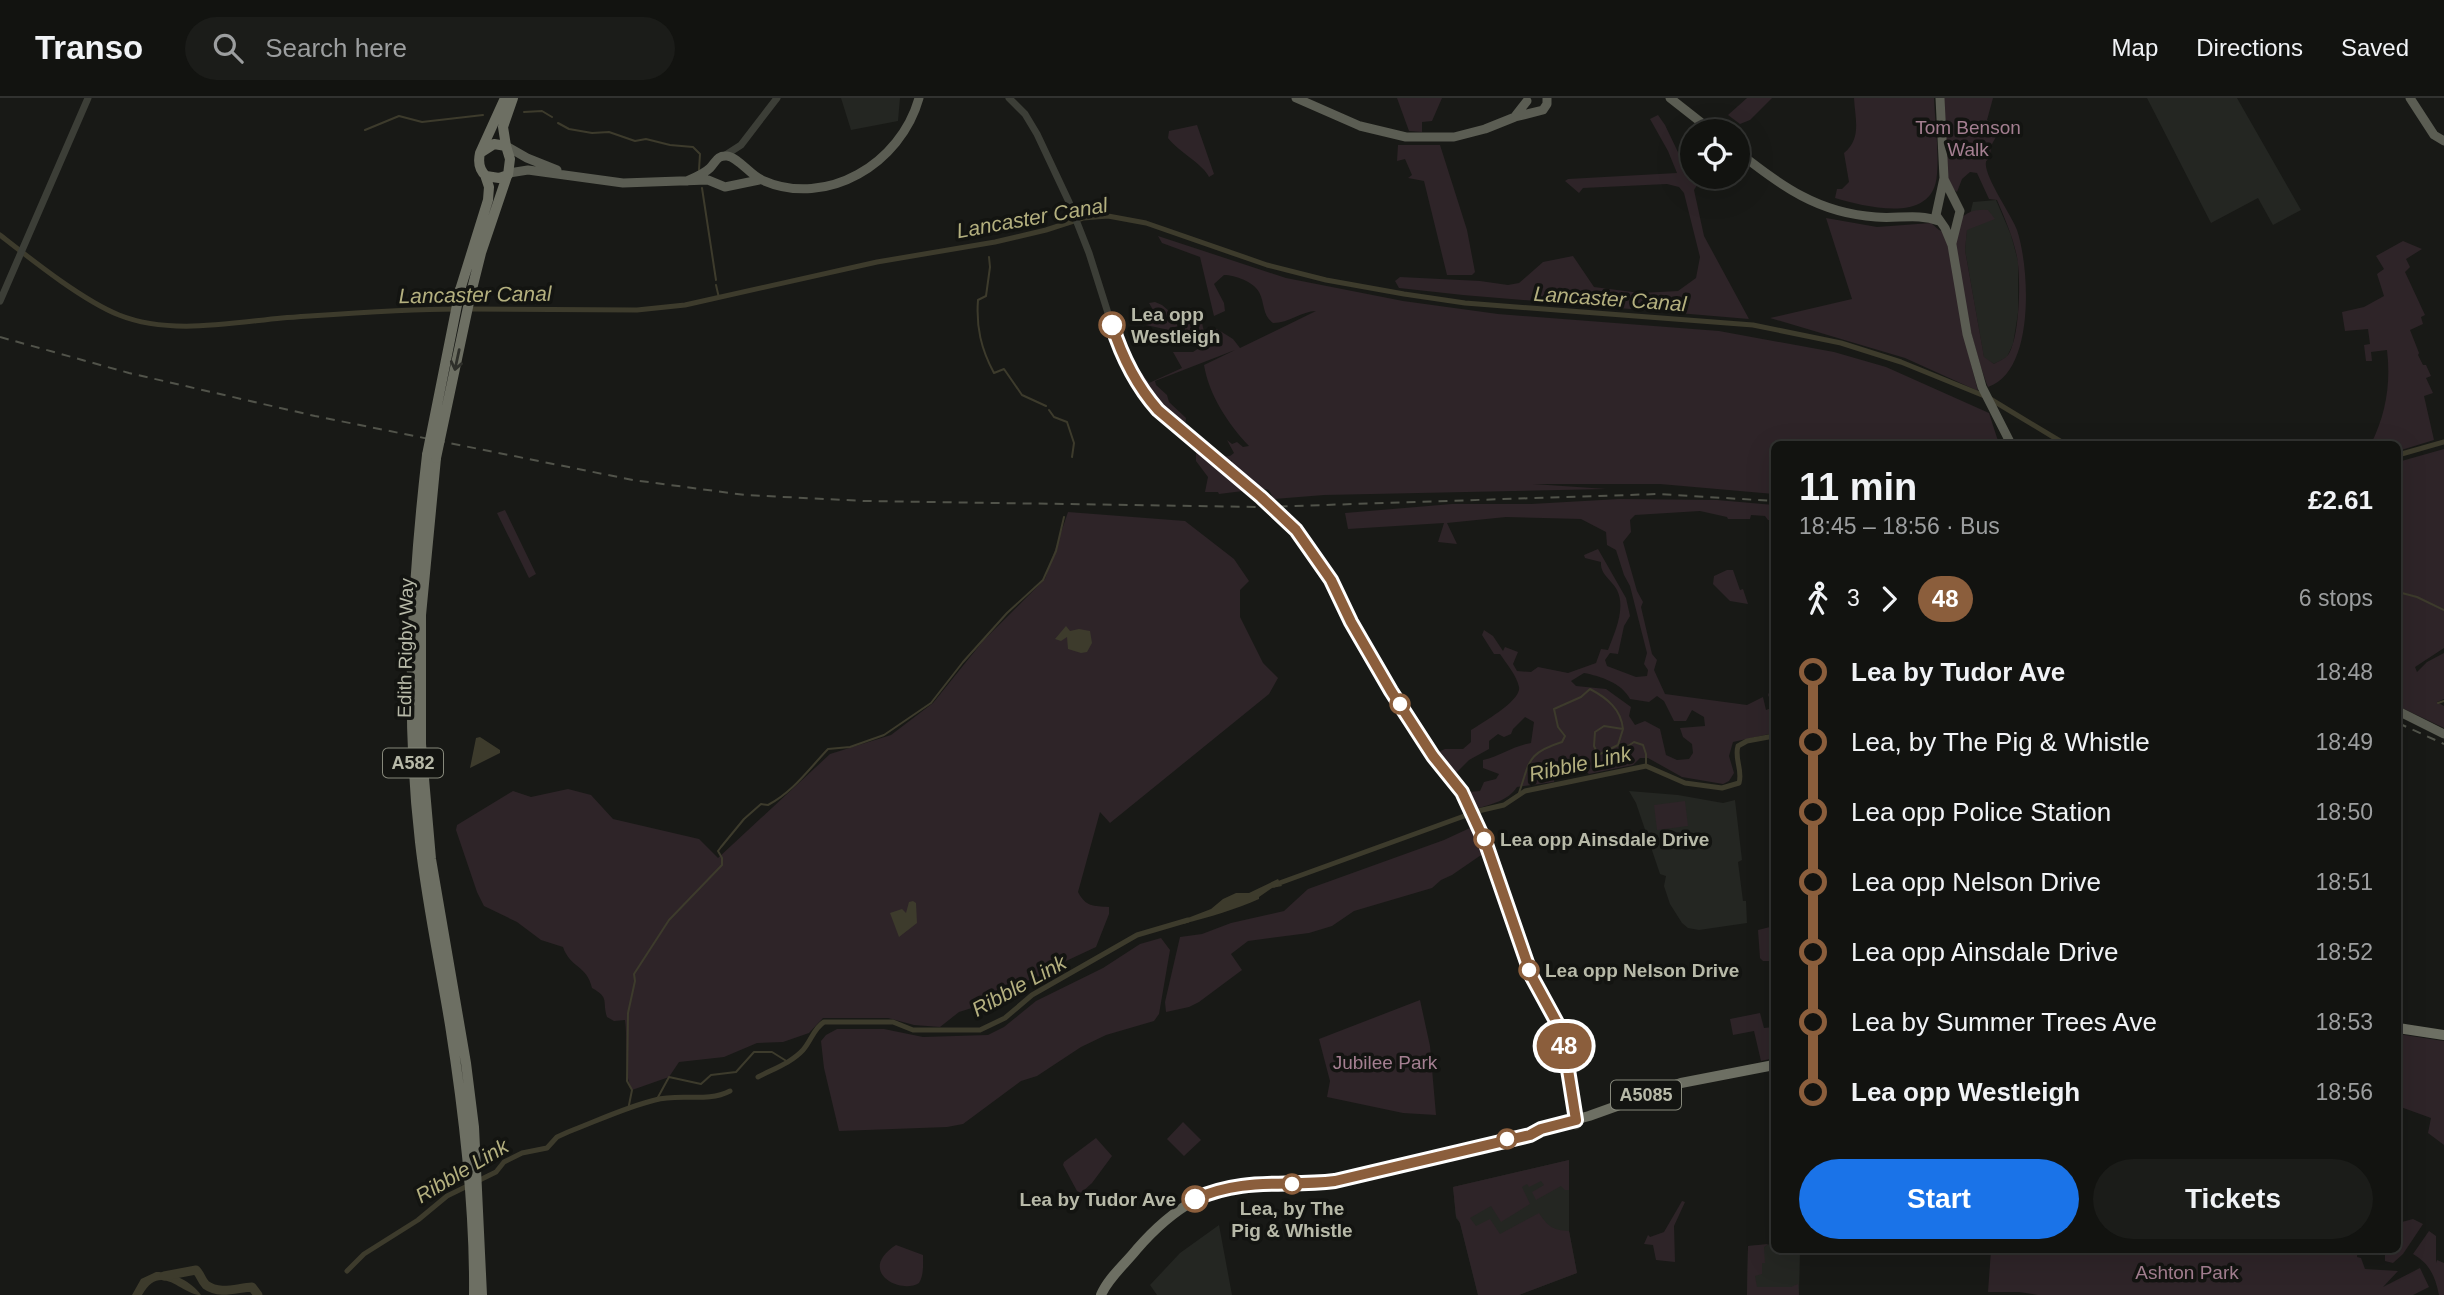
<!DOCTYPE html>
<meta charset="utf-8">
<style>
body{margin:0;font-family:Arial,sans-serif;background:#1b1c19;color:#f1f3f6;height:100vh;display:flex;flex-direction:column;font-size:26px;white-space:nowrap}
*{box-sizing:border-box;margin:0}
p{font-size:23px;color:#9c9e9f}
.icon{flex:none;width:38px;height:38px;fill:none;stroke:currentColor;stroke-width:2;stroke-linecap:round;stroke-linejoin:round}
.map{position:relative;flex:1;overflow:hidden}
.sheet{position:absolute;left:1771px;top:343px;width:630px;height:812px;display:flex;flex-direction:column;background:#121310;border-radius:10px;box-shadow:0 7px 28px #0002,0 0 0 2px #313230}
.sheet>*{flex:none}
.badge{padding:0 14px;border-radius:23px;font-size:24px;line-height:46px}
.fabs{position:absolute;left:1680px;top:21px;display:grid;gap:14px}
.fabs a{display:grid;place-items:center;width:70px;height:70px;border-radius:50%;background:#121310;box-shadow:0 7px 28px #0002,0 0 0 2px #313230;font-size:35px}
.map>.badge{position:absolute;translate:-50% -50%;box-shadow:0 0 0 4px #fff}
.legs{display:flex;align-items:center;gap:10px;height:77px;padding:0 28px;font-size:23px}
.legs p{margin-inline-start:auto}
.head{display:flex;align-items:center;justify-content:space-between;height:119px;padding:0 28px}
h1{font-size:38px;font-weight:800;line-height:52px}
.button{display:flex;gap:14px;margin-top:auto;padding:14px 28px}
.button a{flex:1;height:80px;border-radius:42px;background:#1a73e8;color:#fff;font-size:28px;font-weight:800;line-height:80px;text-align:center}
.button a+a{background:#1b1c19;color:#f1f3f6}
ul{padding:0 28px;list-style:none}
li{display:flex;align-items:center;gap:24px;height:70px;font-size:26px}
li i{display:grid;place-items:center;width:10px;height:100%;margin:0 9px;background:currentColor}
li i::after{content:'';width:18px;height:18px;margin:-9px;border:5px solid;border-radius:50%;background:#121310}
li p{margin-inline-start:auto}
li:first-child i{background:linear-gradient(#0000 50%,currentColor 0)}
li:last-child i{background:linear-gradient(currentColor 50%,#0000 0)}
header{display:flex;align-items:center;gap:42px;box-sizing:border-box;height:98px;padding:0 35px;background:#121310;border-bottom:2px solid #313230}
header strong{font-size:33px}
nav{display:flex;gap:38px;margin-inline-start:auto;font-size:24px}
.search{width:490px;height:63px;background:#1b1c19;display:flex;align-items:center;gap:18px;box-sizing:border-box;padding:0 24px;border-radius:38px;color:#9c9e9f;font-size:26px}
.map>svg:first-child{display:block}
.built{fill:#242622}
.green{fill:#2e2428;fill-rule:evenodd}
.water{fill:#3d3b2c}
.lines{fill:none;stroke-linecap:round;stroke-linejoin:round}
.stream{stroke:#3d3b2c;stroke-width:2}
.canal{stroke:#3d3b2c;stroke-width:5}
.river{stroke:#3d3b2c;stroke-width:9}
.minor{stroke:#3c3e37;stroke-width:7}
.major{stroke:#5b5d53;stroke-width:9}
.highway{stroke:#6d6f63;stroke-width:10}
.rail{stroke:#51534a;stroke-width:2;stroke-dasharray:9 7;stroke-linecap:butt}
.highway-bridge{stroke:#6d6f63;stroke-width:10}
.oneway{stroke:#2e2f2a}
.line-1-casing{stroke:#fff;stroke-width:16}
.line-1{stroke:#8b5e3c;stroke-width:10}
.stop-1-dot{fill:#fff;stroke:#8b5e3c;stroke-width:3.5}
.labels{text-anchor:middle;stroke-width:7;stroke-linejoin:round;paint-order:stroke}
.shield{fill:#131411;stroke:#86887b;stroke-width:2}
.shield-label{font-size:18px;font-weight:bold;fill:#b7b9a8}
.park-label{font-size:19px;fill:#a47f91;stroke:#131411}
.stop-label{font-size:19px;font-weight:bold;fill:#b7b9a8;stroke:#131411;text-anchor:start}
.street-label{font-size:19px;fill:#b7b9a8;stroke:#131411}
.water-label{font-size:21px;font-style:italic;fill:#b4b07f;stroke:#131411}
</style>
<header>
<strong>Transo</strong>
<div class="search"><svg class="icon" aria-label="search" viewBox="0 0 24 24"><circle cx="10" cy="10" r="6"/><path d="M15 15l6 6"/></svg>Search here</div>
<nav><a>Map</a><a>Directions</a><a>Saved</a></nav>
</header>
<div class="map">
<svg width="2444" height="1197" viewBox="0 0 2444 1197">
<rect width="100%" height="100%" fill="#181916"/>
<path class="built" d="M841,0h59l-2,23 -47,9z
M2147,0h90l64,112 -28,15 -15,-27 -47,25z
M1996,102l15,35 7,26v52l-5,31 -6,13 -13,7 -10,-6 -19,-108 2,-23 6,-25z
M1629,693l49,4 45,8 12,-3 7,60 -4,2 5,39h3l1,22 -48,7 -11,-2 -6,-5 -12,-19 -6,-18 2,-10 -6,-2 -24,-71z
M1569,1062v71l8,42 -58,22h-41l-18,-72 -4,-5 -3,-31z
M1219,1127l13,70h-75l-7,-10 30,-32z
M1774,1146v6h26l-1,45h-52l1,-49z"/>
<path class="green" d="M1397,0h45l-10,23 -10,1v10l-13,-1z
M1747,0h25l-22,22 -10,4 -12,-9z
M1854,0h80c1,25 5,51 3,76 -3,51 -70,33 -102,24l2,-9h5l7,-7 -5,-29c18,-15 11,-34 10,-55z
M1944,0h49l-6,22 14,8c-3,6 -8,13 -10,19 -1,4 0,8 -2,11 0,2 -3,2 -3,4 -3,13 26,54 31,68 13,39 18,142 -29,157 -11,-27 -43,-142 -29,-166 7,-10 18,-12 29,-11l7,9 -28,11 -2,20 19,107 10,7c4,-3 11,-5 14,-9 12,-17 13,-77 9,-98 -4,-20 -12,-38 -20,-57l-8,-1 -12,-26 -7,-1 -8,7 -5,13 -9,-7z
M1658,17l7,10 22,46 5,-7v13h10l-8,13 10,46 45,83 -286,-24 -64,-7 -4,-7 5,-4 80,4 28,4 11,-2 24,-21 30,-6 21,31 46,6 38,-2 18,-13 4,-21 -16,-64 -5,-6 -12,-3 -84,4 -4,5 -14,-12 3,-2 109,-6 -9,-22 -18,-32z
M1197,27l17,49 -5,3c-5,-12 -31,-26 -41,-39l1,-7z
M1398,47h42l27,85 8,42 -3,3h-25l-23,-94 -16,-3 4,-3 -7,-16 -8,2z
M1826,120l51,9 54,-4 8,7 9,3 18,111 12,47 -73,-33 -135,-40 82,-19z
M1158,138l128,42 117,23 95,13 221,17 115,21 52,15 103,46 10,31h-225v50l-114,-10h-127l74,5 -283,6 -50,4 -5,-9 -13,-3 -25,-22 1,-5 -4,2 -7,-5 9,-1 4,-3 -7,-13 5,4 5,-2 6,5 6,-1c-21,-22 -40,-51 -45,-81l31,-15 -80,31 1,4 11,10 2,7 17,16 -1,9 -23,-21 -22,-32 2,-1 7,10 33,-15 -9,-16h20l12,-8 9,-1 5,-3v-6h-8l-14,12 -12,-3v-26l8,-2 2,5 6,-2 3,14 13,-3 16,10 7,9 76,-37c-14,0 -27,12 -43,12 -11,-8 -8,-20 -14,-31 -5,-10 -24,-17 -35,-17l-10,9 10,19 1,8 -11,5 -14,-59 -38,-14z
M2403,143l19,8 -16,10 4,8 -5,5 20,43 -4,2 2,7 -13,6 9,23 -1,2 5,10h3l5,11 -5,2 7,15 -9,3 10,44 -36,11v-7h-27c15,-30 20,-61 16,-94l-16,2 1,9h-6l-2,-16 6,-1 -2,-15 -23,2 -3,-19 22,-5 20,-11 -7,-22 7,-5 -8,-13z
M1155,204l7,3 14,12 2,15 -32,-7 13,-5 -10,-17z
M2444,351v199l-29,19 2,5 10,-10 17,-9v46l-7,3 7,4v22l-46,-22v-244z
M1196,352l47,41 -24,3 -1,-2h-13l3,-15 -12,-16z
M1619,401l98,1 57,5v16l-6,-1 -3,-4 -14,-1 -1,4h-22l-1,-2 -27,-6 -65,4 -5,5 1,12 -8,10 14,49 6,11 -2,5 11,47 5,6 -3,10 11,24 82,11 16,-8 3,13 8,-3 -6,-12 6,-15v53l-41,9 -4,14 5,17 -5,8 -6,3 -41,-7 -34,-19h-8l-7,7 -44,9 -15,-13 -12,1 -9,10 1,10 -37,5c-9,14 -26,17 -41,22l-7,-17 11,-1 4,-9 12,-3 3,-5 -16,-6v-8c18,-4 30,-14 48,-17l3,-21 -9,-5 -12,12 -2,5 -7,3 -6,-3 -9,7v8l-20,11 -14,14 -19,-21 9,-4h18l8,-7v-12c11,-7 51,-30 48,-43 -2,-11 -13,-24 -19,-33h-6l-12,-19 2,-5 9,6 10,15 2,-4 13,5 -5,12 4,7 14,1 7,-5 30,6 28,-10 5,-14 7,1c7,-18 18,-42 9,-60 -5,-10 -17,-15 -16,-28l-16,-4 -1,-3 14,-6 28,49 4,18 -6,10 -6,28 -8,-1 -5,7 2,6 29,11 11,-1 1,-6 -4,-6 3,-11 -17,-67 -6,-11 -8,-25 -9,-5 -1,-13 -25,-13 -75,-2 -59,6 10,21 -19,-2 6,-19 -96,6 -3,-16 107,-9h79zM1584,575c16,3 38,10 46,26l19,3 8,-6 7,5 10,20h12l6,-11 12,7 1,9 -25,2 3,9 9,7 1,9 -4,6 -12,1 -11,-5 -6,-26 -15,-8 -10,4 -6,-9 2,-9 -25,-18 -30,-3 -5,-5z
M505,412l31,64 -7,4 -32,-65z
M1068,414l117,9 49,38 15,22 -9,9v27l23,46 15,15 -9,16 -159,129 -10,-11 -22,80c8,15 15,14 31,15v7l-13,33 -30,14 -5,6 -34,14 -20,16 -48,15 -19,15 -26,-2 -26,-7h-65l-14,15 -26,9 -26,1 -33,14 -45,5 -10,15 -37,13c-9,-17 -4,-50 -7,-70l-11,1 -7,-4c-5,-16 3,-19 -15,-29 -5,-23 -22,-20 -29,-41l-22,-7 -24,-18 -33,-16 -7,-14 -21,-62 1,-5 56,-34 18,6 37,-8 23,6 22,24 86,20 19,19 112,-104 61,-19 42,-32 50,-62 62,-62z
M1727,472h6l7,20 3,-1 5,15 -18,-3 -17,-17 1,-8z
M1685,703l3,25 -31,4 -3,-25z
M1472,729l12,26 -32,22 -11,5 -9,8 -78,23 -22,15 -23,7 -61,8 -17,13 11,16 -43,32 -10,5 -23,5 -1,-10 15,-65 22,-3 29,-11 53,-12 24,-22 136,-49z
M1774,828v35h-11l-3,-3 -2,-28z
M1161,840l9,12 -11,64 -5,7 -48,14 -25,12 -44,29 -16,5 -58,43 -16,3 -108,4 -15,-63 -3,-27 5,-6 11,-6h47l39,8 65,-2 16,-8 32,-26 67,-33 37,-24z
M1420,902l10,46 6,69 -33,-2 -76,-16 3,-16 -11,-42z
M1760,915l4,15 10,-1v31l-13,3 -7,-30 -21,4 -3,-16z
M2398,936l46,7v104l-16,-12 3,-15 -33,-12z
M1183,1024l18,18 -17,16 -17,-17z
M1096,1040l16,18 -20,27 -11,10 -4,-2 -14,-26 1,-3z
M1569,1062v30h-4l-4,-4 -25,14 -4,-8 12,-7 -3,-4 -12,6 -2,-3 -5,3 8,17 -29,18 -10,-16 -21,12 6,8 14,-7 10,15 39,-21c9,14 14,17 30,18l8,42 -58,22h-41l-18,-72 -4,-7 -3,-29z
M1682,1103l3,1 -11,24 1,36 -19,-2 -3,-15 -9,-1 4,-9 2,2 14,-5z
M2413,1121l10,5 -20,30 -10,9 -8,-2v-11h13v-27z
M2429,1133l7,5v27l1,-3 7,3v32h-5c-4,-19 -9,-31 -26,-41z
M1768,1146l-4,3 1,16h-3v11l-7,2 2,11h34l7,-3 1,11h-52l1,-49z
M896,1147l27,10c0,9 1,20 -4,28 -19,12 -63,-12 -23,-38z
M1991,1152h367l-1,7 4,1 4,11 33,2 -15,16 37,-19 9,19 -16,8h-375l-19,-3h-31z"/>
<path class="water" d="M1066,528l4,5 9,-2 11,2 2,12 -5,9 -6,1 -13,-4 -1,-12 -6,4 -6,-2z
M480,639l20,13v3l-30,15 6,-30z
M1278,781l4,7 -10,2 -13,9v2c-23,10 -49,18 -76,25l-3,-3 31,-12 12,-10 13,-6h13z
M913,803l3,2 1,20 -18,14 -9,-24 12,-4 4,4 3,-11z
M156,1174c17,0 36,10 45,23 -20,0 -40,-34 -59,0h-10l9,-16z"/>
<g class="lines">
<path class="stream" d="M524,14l18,-1 10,6
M558,25l11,6 23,4 17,-1 26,9 11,-2 24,6 23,2 7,7 -1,16
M365,32l34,-14 23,6 61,-7
M702,90l14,92
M989,159l1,10 -4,29 -8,4c-2,27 3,49 16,73l10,-4 18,26 24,11
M716,187l3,13
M1049,312l5,7 13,5 7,21 -2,14
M2398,494l19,5 27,13
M2438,605l6,-2
M1623,631l-5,16 7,3 9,-6 9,3 3,9v12
M1519,695c11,-32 8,-40 43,-51l3,-6 -7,-9 -4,-18 27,-12 9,-8c17,9 31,20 33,40l-19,-3 -9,6 -1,14 4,9 20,-10
M657,1001l12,-22 32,7 10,-9 25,-3 18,-20h18l16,10
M628,1012l4,-20 -5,-9 1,-68 7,-32 -1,-7 35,-54 53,-55v-7l-4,-7 3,-4 23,-28 17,-15 7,1c25,-13 41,-36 60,-56l22,-2 34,-12 47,-32 32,-41 44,-49 36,-33 13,-29 8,-34"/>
<path class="canal" d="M0,137c32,25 82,65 119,80 50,20 111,8 163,3 58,-4 117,-9 175,-9
M467,211l170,1 48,-5 192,-43 118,-20 51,-12 37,-12 25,-2 38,7 121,42 59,15 78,14 61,9 288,22 88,18 60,19 86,35 78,47
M2398,357l46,-13
M1274,787l204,-74 26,-6 21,-14 121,-25 39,17 37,5 17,-5c4,-13 -5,-24 -1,-37l9,-5 27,-5
M758,979c15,-8 33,-14 45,-27 8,-9 11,-22 21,-28h69l20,8h67l25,-12 27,-23 105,-60 51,-15
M347,1173l17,-17 54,-34 29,-24 49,-24 8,-10 18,-9 25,-5 10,-11 11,-5c29,-11 58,-25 87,-32 25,-7 52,3 75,-9"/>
<path class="river" d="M164,1178l32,-6c5,5 5,10 10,15 14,10 30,3 46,2l6,8"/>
<path class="minor" d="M1009,0l16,16 12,20 32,68 20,51 31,98 25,44 23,25 93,77 35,33 35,50 20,42 40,69 42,65 33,44 20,44 46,133 30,55 10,53 4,41
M724,58l17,-11 36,-47
M0,203l88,-203"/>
<path class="major" d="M1296,0l64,28 46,11h48l31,-8 30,-12 28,-7 4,-6v-6
M1670,0l42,33
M1940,0l4,80 -8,37 9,13 7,17 15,89 15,53 29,57
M2410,0l24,37 10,6
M1516,17l11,-14
M506,48l21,12 30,12
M1738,54c44,34 79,61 138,65 22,2 42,-4 63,4
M509,75l19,-3 95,13 85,-3 17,7 34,-7
M1944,81l16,32 -8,32
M687,83c7,-3 18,-8 23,-13 6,-6 7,-13 17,-12 11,1 23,19 35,24 65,29 139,-17 157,-82
M2398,613l46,23"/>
<path class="highway" d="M506,48l-3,-19 10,-29
M480,55l14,-9 12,2 4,13 -2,16 -9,3 -13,-2c-7,-6 -8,-14 -6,-23l25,-55
M460,192l28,-90 1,-13 -4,-12
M471,195l10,-40 26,-77
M427,357c-15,129 -22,258 -7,387 7,62 20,122 30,183 14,89 25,180 24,270
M436,360l-15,157v129l10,115 35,204 8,64 8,168
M2398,930l46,7
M1101,1197c7,-17 25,-32 36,-46 34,-39 74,-67 127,-66 25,0 50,3 74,-3 65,-13 128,-31 192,-46l11,-5 48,-13 92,-33 93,-18"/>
<path class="rail" d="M0,239l129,36 186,43 318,64 112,15 120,6 398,6 395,-13 116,7
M2398,625l46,21"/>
<path class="highway-bridge" d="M427,357l33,-165
M436,360l35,-165"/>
</g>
<defs><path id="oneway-shaft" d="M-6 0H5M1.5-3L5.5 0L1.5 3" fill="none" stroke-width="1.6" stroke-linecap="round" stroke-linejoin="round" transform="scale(1.75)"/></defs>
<use class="oneway" href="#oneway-shaft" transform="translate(457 262) rotate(102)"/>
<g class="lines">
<g class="line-1-casing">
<path id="line-1" d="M1112,227c10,32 24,60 46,85l103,87 35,33 35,50 20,42 40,69 42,65 29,36 24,52 46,133 30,55 14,88 -35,9 -11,6 -195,46c-51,6 -91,-4 -140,18"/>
</g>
<use href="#line-1" class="line-1"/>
</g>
<g class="stop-1-dot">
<circle cx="1112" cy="227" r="12"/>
<circle cx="1400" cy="606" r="9"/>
<circle cx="1484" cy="741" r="9"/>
<circle cx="1529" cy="872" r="9"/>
<circle cx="1507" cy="1041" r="9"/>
<circle cx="1292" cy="1086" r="9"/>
<circle cx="1195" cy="1101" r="12"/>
</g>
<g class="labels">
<g class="shield">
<rect x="383" y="650.5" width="60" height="29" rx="5"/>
<rect x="1611" y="982.5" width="70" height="29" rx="5"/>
</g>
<g class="shield-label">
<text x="413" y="671">A582</text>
<text x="1646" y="1003">A5085</text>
</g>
<g class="park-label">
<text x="1968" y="36">Tom Benson<tspan x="1968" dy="22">Walk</tspan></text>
<text x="1385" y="971">Jubilee Park</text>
<text x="2187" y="1181">Ashton Park</text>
</g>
<g class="stop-label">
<text x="1131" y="223">Lea opp<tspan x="1131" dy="22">Westleigh</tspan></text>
<text x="1500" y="748">Lea opp Ainsdale Drive</text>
<text x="1545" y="879">Lea opp Nelson Drive</text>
<text x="1176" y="1108" text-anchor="end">Lea by Tudor Ave</text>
<text x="1292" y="1117" text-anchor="middle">Lea, by The<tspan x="1292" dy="22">Pig &amp; Whistle</tspan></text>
</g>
<g class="street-label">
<text transform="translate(405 550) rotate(-89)" y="7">Edith Rigby Way</text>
</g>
<g class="water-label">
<text transform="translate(1032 120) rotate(-10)" y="7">Lancaster Canal</text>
<text transform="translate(475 197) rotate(-1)" y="7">Lancaster Canal</text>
<text transform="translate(1610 201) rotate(4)" y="7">Lancaster Canal</text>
<text transform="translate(1580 666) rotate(-12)" y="7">Ribble Link</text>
<text transform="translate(1019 888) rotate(-29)" y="7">Ribble Link</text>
<text transform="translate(462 1073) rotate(-31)" y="7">Ribble Link</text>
</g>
</g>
</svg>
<div class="fabs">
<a><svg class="icon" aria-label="locate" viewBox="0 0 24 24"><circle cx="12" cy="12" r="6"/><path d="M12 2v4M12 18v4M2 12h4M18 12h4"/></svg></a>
</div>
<b class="badge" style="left:1564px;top:948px;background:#8b5e3c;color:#fff">48</b>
<section class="sheet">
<div class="head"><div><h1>11 min</h1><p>18:45 – 18:56 · Bus</p></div><b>£2.61</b></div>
<div class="legs"><svg class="icon" aria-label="walk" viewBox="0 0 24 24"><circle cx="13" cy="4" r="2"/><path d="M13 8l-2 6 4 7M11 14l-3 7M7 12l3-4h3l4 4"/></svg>3<svg class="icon" aria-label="forward" viewBox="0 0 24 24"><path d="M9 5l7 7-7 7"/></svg><b class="badge" style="background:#8b5e3c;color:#fff">48</b><p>6 stops</p></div>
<ul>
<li><i style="color:#8b5e3c"></i><b>Lea by Tudor Ave</b><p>18:48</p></li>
<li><i style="color:#8b5e3c"></i><span>Lea, by The Pig &amp; Whistle</span><p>18:49</p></li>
<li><i style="color:#8b5e3c"></i><span>Lea opp Police Station</span><p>18:50</p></li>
<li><i style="color:#8b5e3c"></i><span>Lea opp Nelson Drive</span><p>18:51</p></li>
<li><i style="color:#8b5e3c"></i><span>Lea opp Ainsdale Drive</span><p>18:52</p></li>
<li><i style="color:#8b5e3c"></i><span>Lea by Summer Trees Ave</span><p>18:53</p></li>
<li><i style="color:#8b5e3c"></i><b>Lea opp Westleigh</b><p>18:56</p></li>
</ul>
<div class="button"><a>Start</a><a>Tickets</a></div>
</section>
</div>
